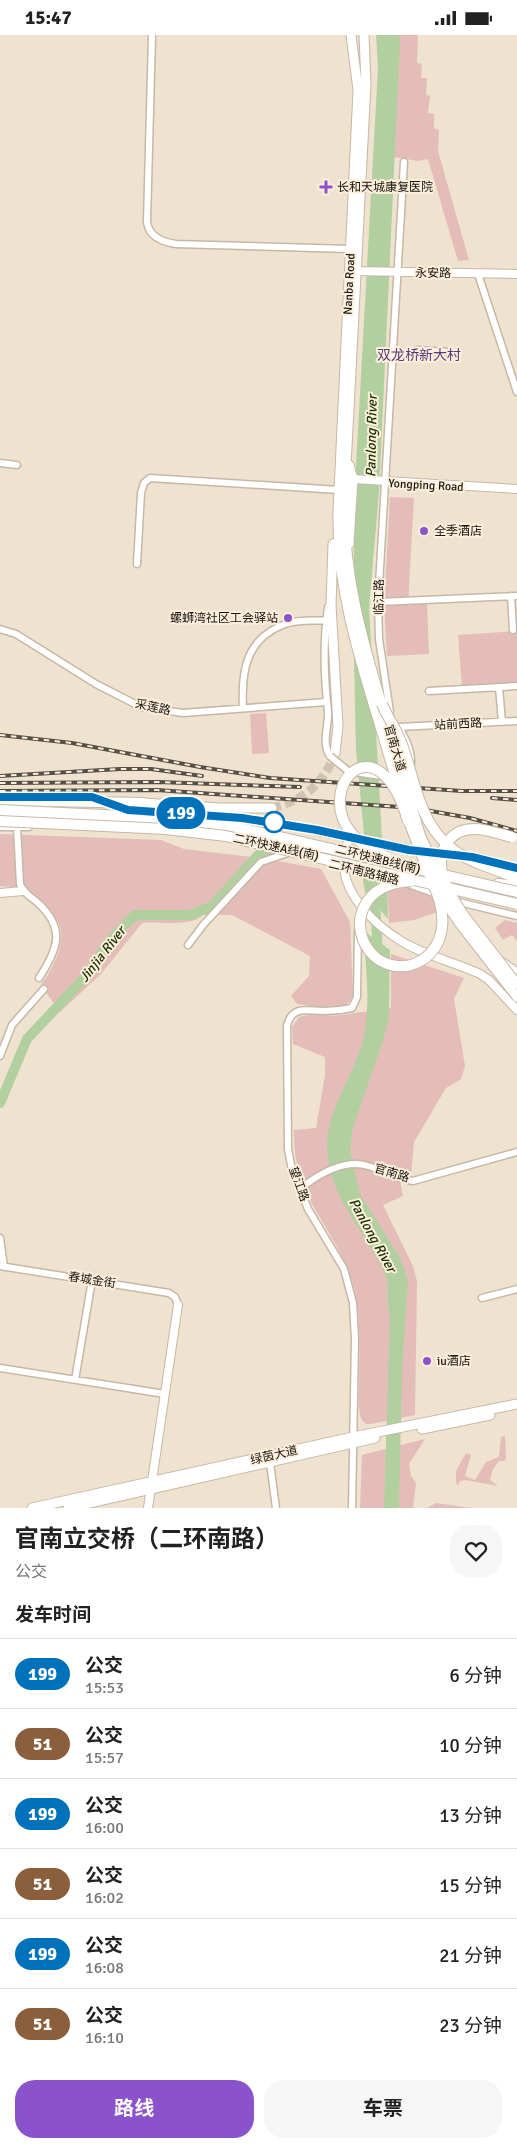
<!DOCTYPE html>
<html lang="zh">
<meta charset="utf-8">
<style>
body{margin:0;font-family:Signika,"Noto Sans SC",sans-serif;background:#f6f6f6;color:#222;height:100vh;display:flex;flex-direction:column;font-size:19px;white-space:nowrap}
*{box-sizing:border-box;margin:0}
p{font-size:16px;color:#767676}
.icon{flex:none;width:28px;height:28px;fill:none;stroke:currentColor;stroke-width:2;stroke-linecap:round;stroke-linejoin:round}
.map{position:relative;height:1473px;overflow:hidden}
.panel{display:flex;flex-direction:column;background:#fff;flex:1}
.panel>*{flex:none}
.badge{padding:0 10px;border-radius:16px;font-size:18px;line-height:32px}
.map>.badge{position:absolute;translate:-50% -50%;box-shadow:0 0 0 2px #fff}
h2{padding:0 15px;font-size:19px;line-height:45px}
.round{display:grid;place-items:center;flex:none;width:52px;height:52px;border-radius:20px;background:#f6f6f6}
.head{display:flex;align-items:center;justify-content:space-between;height:85px;padding:0 15px}
h1{font-size:24px;font-weight:700;line-height:38px}
.button{display:flex;gap:10px;margin-top:auto;padding:10px 15px}
.button a{flex:1;height:58px;border-radius:20px;background:#8a53cb;color:#fff;font-size:20px;font-weight:700;line-height:58px;text-align:center}
.button a+a{background:#f6f6f6;color:#222}
ul{padding:0;list-style:none}
li{display:flex;align-items:center;gap:15px;height:70px;padding:0 15px;border-top:1px solid #e0e0e0}
li div{flex:1}
li b{display:block;font-size:19px}
li em{font-style:normal}
li .badge{min-width:55px;font-weight:700;text-align:center}
.status{display:flex;justify-content:space-between;align-items:center;height:35px;padding:0 25px;background:#fff;direction:ltr}
.status svg{height:14px;fill:currentColor}
.map>svg:first-child{display:block}
.green{fill:#e4bdb9}
.water{fill:#b2d09f}
.lines{fill:none;stroke-linecap:round;stroke-linejoin:round}
.river{stroke:#b2d09f;stroke-width:10}
.secondary-tunnel{stroke:#cfc3b2;stroke-width:9;stroke-dasharray:9 4.5;stroke-linecap:butt}
.minor-casing{stroke:#c5b8a6;stroke-width:9}
.tertiary-casing{stroke:#c5b8a6;stroke-width:10}
.secondary-casing{stroke:#c5b8a6;stroke-width:11}
.trunk-casing{stroke:#c5b8a6;stroke-width:12}
.minor{stroke:#fff;stroke-width:6}
.tertiary{stroke:#fff;stroke-width:8}
.secondary{stroke:#fff;stroke-width:9}
.trunk{stroke:#fff;stroke-width:10}
.rail-casing{stroke:#564f45;stroke-width:4}
.rail{stroke:#fcefdc;stroke-width:2;stroke-dasharray:5.5;stroke-linecap:butt}
.minor-bridge-casing{stroke:#c5b8a6;stroke-width:9;stroke-linecap:butt}
.secondary-bridge-casing{stroke:#c5b8a6;stroke-width:11;stroke-linecap:butt}
.trunk-bridge-casing{stroke:#c5b8a6;stroke-width:12;stroke-linecap:butt}
.minor-bridge{stroke:#fff;stroke-width:6}
.secondary-bridge{stroke:#fff;stroke-width:9}
.trunk-bridge{stroke:#fff;stroke-width:10}
.line-casing{stroke:#fff;stroke-width:11}
.line{stroke:#0072bc;stroke-width:8}
.poi-dot{fill:#8a53cb;stroke:#fcefdc;stroke-width:2}
.stop-dot{fill:#fff;stroke:#0072bc;stroke-width:2.5}
.labels{text-anchor:middle;stroke-width:4;stroke-linejoin:round;paint-order:stroke}
.poi-label{font-size:12px;fill:#18140d;stroke:#fcefdc;text-anchor:start}
.street-label{font-size:12px;fill:#18140d;stroke:#fcefdc}
.neighbourhood-label{font-size:14px;fill:#553b77;stroke:#fcefdc}
.water-label{font-size:14px;font-style:italic;fill:#183300;stroke:#fcefdc}
</style>
<div class="status"><b>15:47</b><svg viewBox="0 0 49 12"><path d="M0 12V9h3v3zM5 12V6h3v6zM10 12V3h3v9zM15 12V0h3v12zM26 1h20v11H26zM47 4h2v5h-2z"/></svg></div>
<div class="map">
<svg width="517" height="1473" viewBox="0 0 517 1473">
<rect width="100%" height="100%" fill="#efe2cf"/>
<path class="green" d="M399,0h19l-1,28 5,1 -1,14h6l-1,17 4,1 -2,17 6,1v14l5,2 -1,21 31,109 -11,1 -30,-102 -10,2 -24,-4z
M390,462l24,1 -6,106 19,-1 2,51 -42,2 -3,-51z
M517,596v51l-55,5 -4,-52z
M266,678l3,40 -17,1 -2,-40z
M0,799l161,6 23,9 77,9 60,11 29,53 3,73c-7,21 -38,11 -56,9l-6,-8 18,-20 1,-20 -78,-41h-29c-14,13 -43,6 -61,8l-41,51 -41,38 -19,-27c12,-16 28,-45 16,-65 -7,-12 -21,-22 -30,-32l-27,-2z
M387,846l47,17 12,11 -32,11 -25,3z
M505,885l12,3v18l-5,-6 -9,5 -8,-12z
M391,919l73,24 -10,21 11,67 -4,13 -15,9 -32,54 -3,33 -13,-3 5,24 -20,9 30,61 4,15 -2,134 -44,9h-5l-5,-5 -2,-11c-1,-39 5,-92 -8,-130 -20,-56 -59,-82 -57,-148l22,-2 9,-53v-18l-32,-13 -1,-17 7,-10 14,-3 21,2 57,-8z
M505,1401l1,22 -1,3h-6l-6,8 -3,11 8,6 -33,-6 -5,1 -2,5 -2,-3v-12l10,-18 5,2 -6,21 10,4 11,-18 13,-5 2,-20z
M425,1404l-16,25 2,12 5,7 -3,25h-53l2,-53z
M436,1468l35,5h-44z"/>
<path class="water" d="M376,0h23l1,8 -21,449 -10,116 13,230 -18,-3 -8,-86 -3,-133 1,-85 2,-65 22,-398z
M362,839l25,7 1,38 -23,-27z
M364,896l26,19 -1,66 -6,25 -30,86 -3,24 10,43 39,62 9,24 -6,91 -3,137h-15l6,-194c-5,-13 1,-28 -5,-40 -19,-42 -55,-75 -58,-124 -2,-41 30,-77 37,-115 7,-33 1,-71 0,-104z"/>
<g class="lines">
<path class="river" d="M374,843l4,78
M0,1068l27,-64 60,-64 23,-35 25,-25h56l21,-9 47,-52 12,-3"/>
<path class="secondary-tunnel" d="M272,773c32,-8 52,-24 63,-55"/>
<g class="minor-casing">
<path id="minor" d="M152,0l-5,187c2,15 15,20 29,22l174,5
M478,239l39,118
M417,315l32,2
M0,428l17,2
M137,529l4,-71 3,-10 6,-5 189,12
M511,561l2,34
M378,567l139,-6
M328,572c-5,34 -4,70 0,104 1,14 -7,32 2,45
M0,594l16,5 80,50 45,23 42,6 143,-11
M499,652l3,35
M429,656l88,-5
M243,673c-2,-38 3,-71 45,-85 11,-3 27,-2 39,-3
M390,677l-11,-73 -1,-37 26,-440
M399,692l118,-6
M400,694c6,11 12,22 11,35
M354,737l27,4
M61,761l33,1
M110,769c18,13 77,9 101,11 84,7 165,32 249,41
M0,792h29
M17,792l3,57c3,9 11,13 18,19 28,26 20,46 1,75
M474,823l43,10
M408,849l28,10
M455,866l62,15
M188,910l16,-21 57,-62 27,-9
M0,1021l12,-31 32,-36
M300,1154c17,-14 45,-31 68,-23 16,5 29,13 45,15l104,-29
M0,1203l4,29
M0,1231l169,27 6,4 3,8
M482,1263l35,-9
M0,1333l165,26
M75,1345l17,-100
M270,1428l6,45
M352,1473l3,-168 -2,-37 -9,-34 -36,-60 -16,-39 -4,-21 -1,-123c5,-21 20,-15 37,-15 9,0 19,-1 28,-3l5,-11 1,-66"/>
</g>
<g class="tertiary-casing">
<path id="tertiary" d="M351,236l166,3
M353,444l164,10
M349,802c-2,9 -6,20 -5,30 2,31 33,59 57,74 24,15 54,21 79,33l9,6 28,30
M0,858l23,-2
M148,1473l30,-203"/>
</g>
<g class="secondary-casing">
<path id="secondary" d="M351,0l7,55 -20,422c-2,87 28,165 52,248
M364,0l2,49 -21,401c-5,97 26,182 53,273
M349,430l4,14 -4,65
M333,509l-2,61 7,121 -3,27
M143,768l76,5h53
M422,1394l68,-14
M32,1473l321,-71 164,-33
M68,1473l307,-70"/>
</g>
<g class="trunk-casing">
<path id="trunk" d="M0,765l143,3
M475,827l42,16
M498,849l19,2
M502,928l15,11"/>
</g>
<use href="#minor" class="minor"/>
<use href="#tertiary" class="tertiary"/>
<use href="#secondary" class="secondary"/>
<use href="#trunk" class="trunk"/>
<g class="rail-casing">
<path id="rail" d="M0,700l72,8 128,24 70,11 192,13h55
M0,741l120,-7h31l51,7
M0,748l158,-1 142,5
M0,756l157,-1 257,18 56,10 47,13
M492,763l25,2"/>
</g>
<use href="#rail" class="rail"/>
<g class="minor-bridge-casing">
<path id="minor-bridge" d="M330,721l18,15"/>
</g>
<g class="secondary-bridge-casing">
<path id="secondary-bridge" d="M398,723l22,76 19,43
M390,725l11,36
M406,780l23,60
M438,856l22,33 57,73
M456,870l61,79"/>
</g>
<g class="trunk-bridge-casing">
<path id="trunk-bridge" d="M382,669c5,13 14,24 19,38 18,49 19,97 74,120
M0,775l166,8 61,7 290,67
M0,786l166,8 60,7 291,68
M386,822c-12,-7 -25,-12 -34,-23 -39,-47 26,-117 56,-13
M412,846c-19,1 -39,7 -48,26 -5,10 -5,22 -1,33 24,54 110,20 68,-60
M460,875c-13,-20 -30,-49 -10,-71 6,-7 15,-10 24,-10 13,0 26,5 38,8"/>
</g>
<use href="#minor-bridge" class="minor-bridge"/>
<use href="#secondary-bridge" class="secondary-bridge"/>
<use href="#trunk-bridge" class="trunk-bridge"/>
</g>
<g class="lines">
<g class="line-casing">
<path id="line" d="M0,762h92l36,13 114,8 75,12 92,20 63,7 45,11"/>
</g>
<use href="#line" class="line"/>
</g>
<g class="poi-dot">
<path d="M323.5 144.5h5v5h5v5h-5v5h-5v-5h-5v-5h5z"/>
<circle cx="424" cy="496" r="5"/>
<circle cx="288" cy="583" r="5"/>
<circle cx="427" cy="1326" r="5"/>
</g>
<circle class="stop-dot" cx="274" cy="787" r="10"/>
<g class="labels">
<g class="poi-label">
<text x="337" y="156">长和天城康复医院</text>
<text x="434" y="500">全季酒店</text>
<text x="278" y="587" text-anchor="end">螺蛳湾社区工会驿站</text>
<text x="437" y="1330">iu酒店</text>
</g>
<g class="street-label">
<text transform="translate(433 238) rotate(1)" y="4">永安路</text>
<text transform="translate(349 249) rotate(-87)" y="4">Nanba Road</text>
<text transform="translate(426 450) rotate(3)" y="4">Yongping Road</text>
<text transform="translate(379 562) rotate(-89)" y="4">临江路</text>
<text transform="translate(153 672) rotate(12)" y="4">采莲路</text>
<text transform="translate(458 689) rotate(-3)" y="4">站前西路</text>
<text transform="translate(395 713) rotate(74)" y="4">官南大道</text>
<text transform="translate(276 812) rotate(12)" y="4">二环快速A线(南)</text>
<text transform="translate(378 824) rotate(14)" y="4">二环快速B线(南)</text>
<text transform="translate(364 837) rotate(14)" y="4">二环南路辅路</text>
<text transform="translate(392 1138) rotate(17)" y="4">官南路</text>
<text transform="translate(299 1149) rotate(70)" y="4">望江路</text>
<text transform="translate(92 1245) rotate(9)" y="4">春城金街</text>
<text transform="translate(274 1420) rotate(-13)" y="4">绿茵大道</text>
</g>
<g class="neighbourhood-label">
<text x="419" y="325">双龙桥新大村</text>
</g>
<g class="water-label">
<text transform="translate(371 401) rotate(-89)" y="5">Panlong River</text>
<text transform="translate(102 919) rotate(-52)" y="5">Jinjia River</text>
<text transform="translate(373 1200) rotate(61)" y="5">Panlong River</text>
</g>
</g>
</svg>
<b class="badge" style="left:181px;top:778px;background:#0072bc;color:#fff">199</b>
</div>
<section class="panel">
<div class="head"><div><h1>官南立交桥（二环南路）</h1><p>公交</p></div><a class="round"><svg class="icon" aria-label="heart" viewBox="0 0 24 24"><path d="M12 20l-8-8c-3-5 5-10 8-4 3-6 11-1 8 4z"/></svg></a></div>
<h2>发车时间</h2>
<ul>
<li><span class="badge" style="background:#0072bc;color:#fff">199</span><div><b>公交</b><p>15:53</p></div><em>6 分钟</em></li>
<li><span class="badge" style="background:#8b5e3c;color:#fff">51</span><div><b>公交</b><p>15:57</p></div><em>10 分钟</em></li>
<li><span class="badge" style="background:#0072bc;color:#fff">199</span><div><b>公交</b><p>16:00</p></div><em>13 分钟</em></li>
<li><span class="badge" style="background:#8b5e3c;color:#fff">51</span><div><b>公交</b><p>16:02</p></div><em>15 分钟</em></li>
<li><span class="badge" style="background:#0072bc;color:#fff">199</span><div><b>公交</b><p>16:08</p></div><em>21 分钟</em></li>
<li><span class="badge" style="background:#8b5e3c;color:#fff">51</span><div><b>公交</b><p>16:10</p></div><em>23 分钟</em></li>
</ul>
<div class="button"><a>路线</a><a>车票</a></div>
</section>
